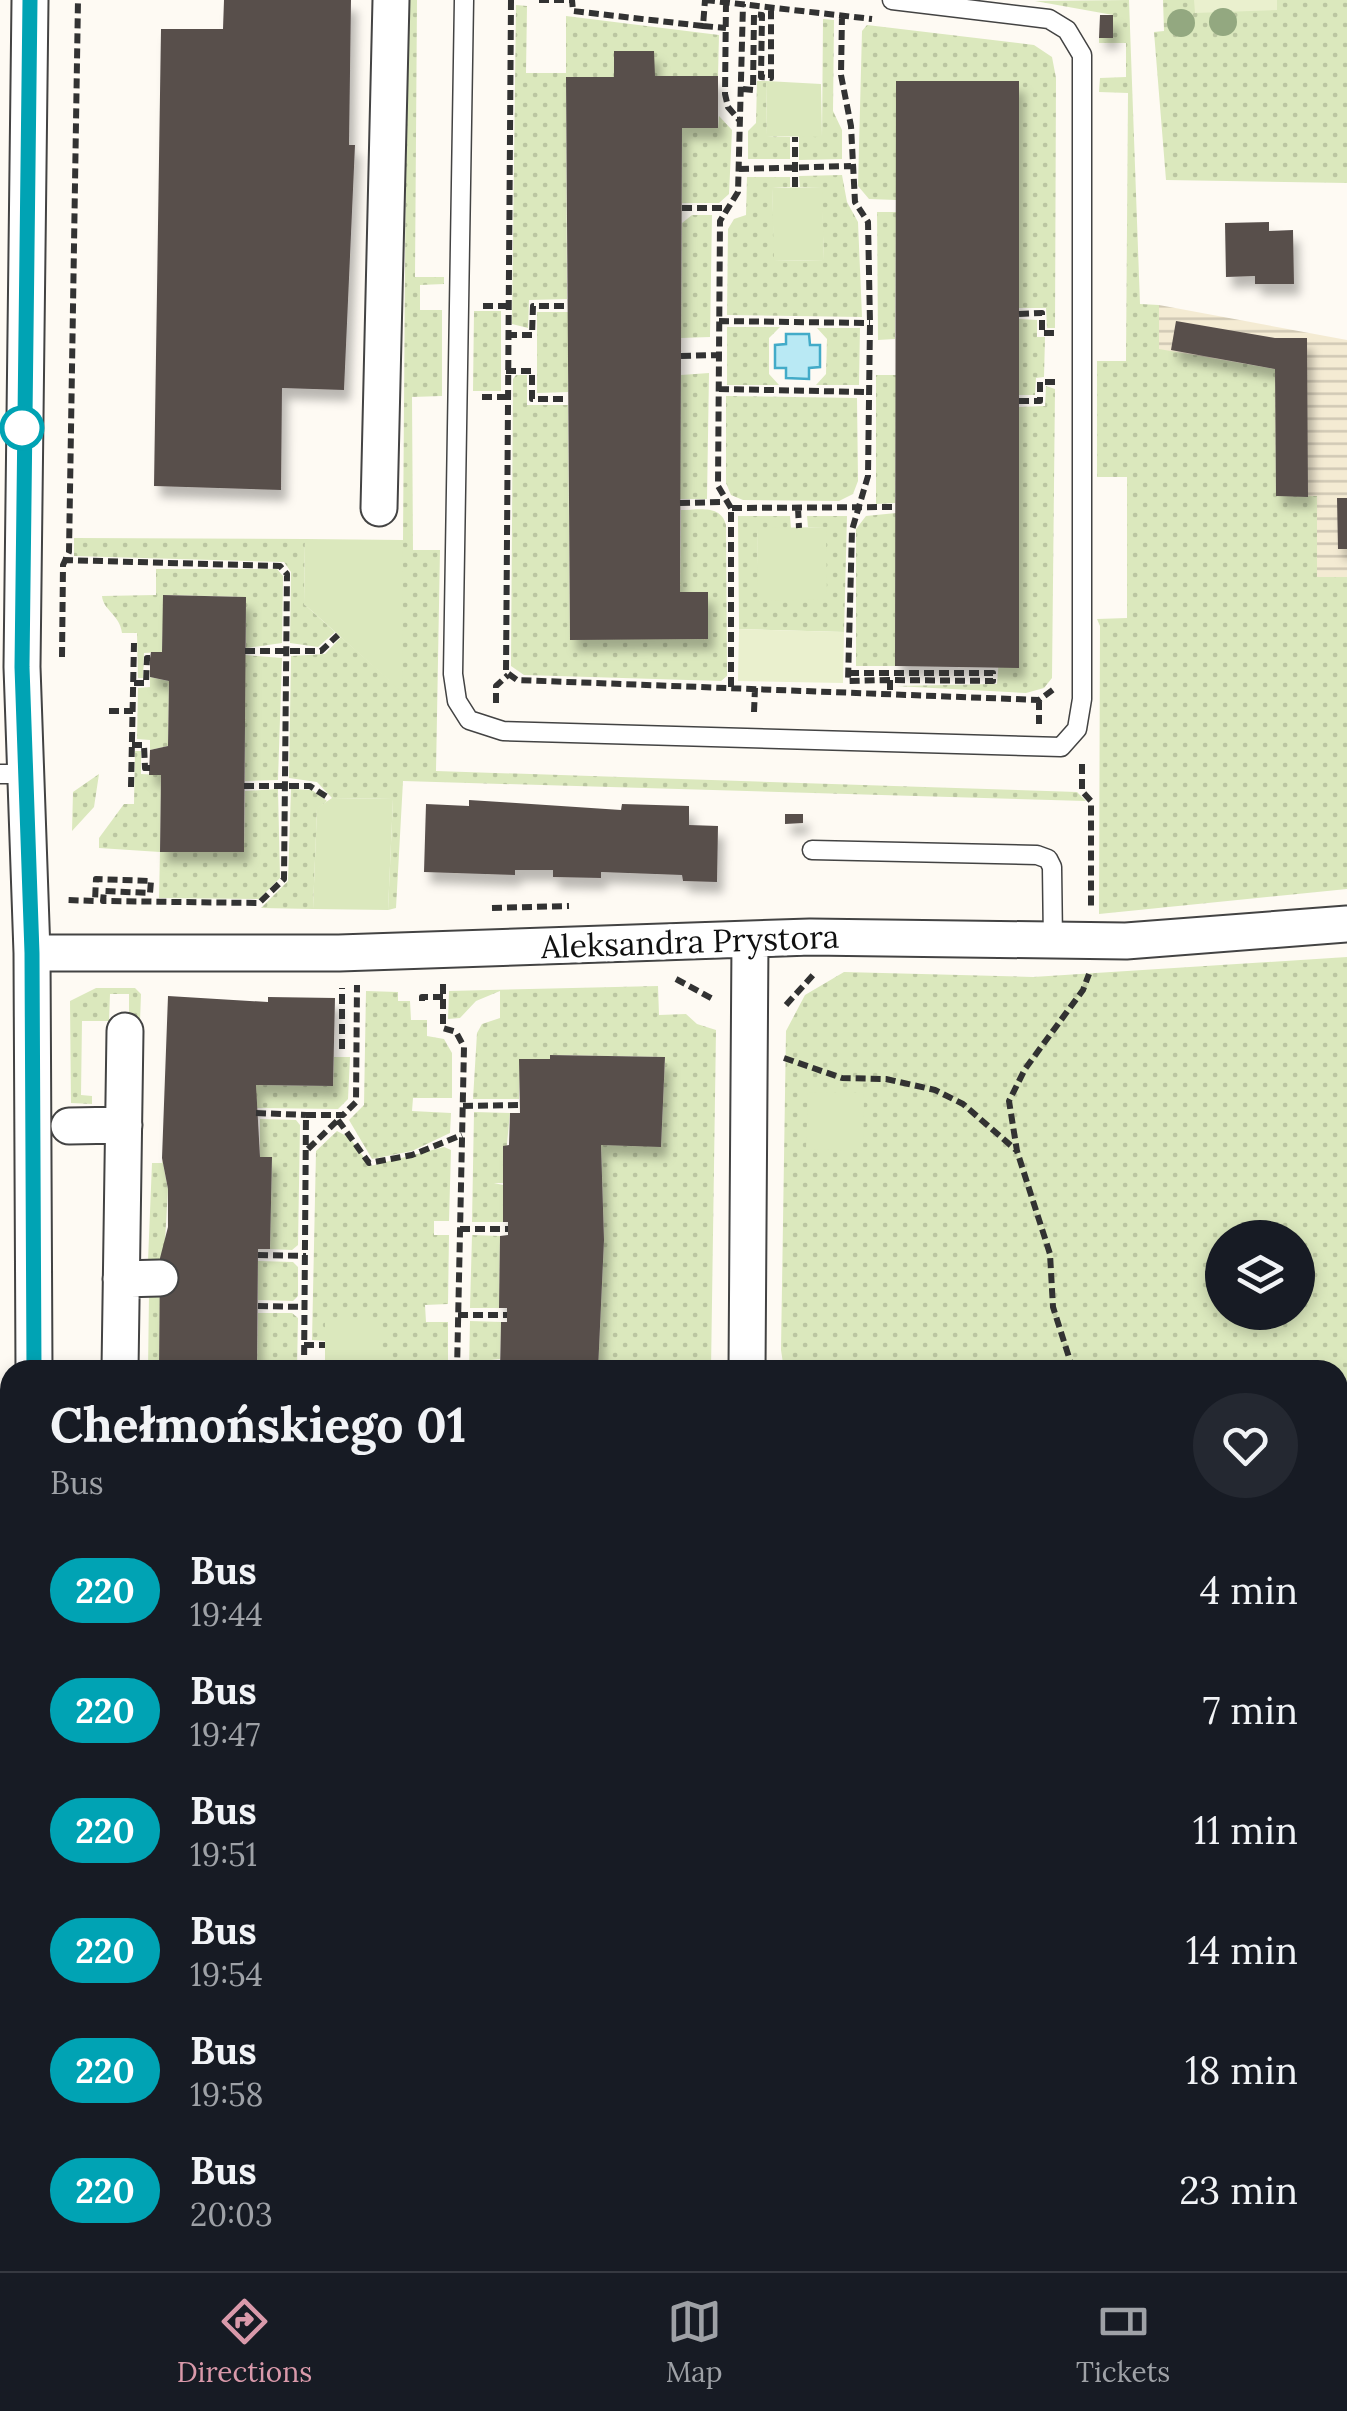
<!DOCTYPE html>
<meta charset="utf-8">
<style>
body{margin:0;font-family:Lora,serif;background:#242831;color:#f1f3f6;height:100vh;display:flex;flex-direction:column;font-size:38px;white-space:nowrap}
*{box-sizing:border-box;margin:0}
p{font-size:32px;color:#9ea1a6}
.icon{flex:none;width:55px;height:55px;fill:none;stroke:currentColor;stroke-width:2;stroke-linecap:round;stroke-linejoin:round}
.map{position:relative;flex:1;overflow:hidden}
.details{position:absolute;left:0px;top:1360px;width:1348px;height:912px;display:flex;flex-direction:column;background:#171b24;border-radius:30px 30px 0 0;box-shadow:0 5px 15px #0003}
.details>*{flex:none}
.badge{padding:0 20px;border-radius:32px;font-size:35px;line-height:65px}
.fabs{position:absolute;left:1205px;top:1220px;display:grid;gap:20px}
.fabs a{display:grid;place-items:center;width:110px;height:110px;border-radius:50%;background:#171b24;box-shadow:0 5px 15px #0003;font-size:50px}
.map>.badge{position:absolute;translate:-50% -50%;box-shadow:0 0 0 5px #fff}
.round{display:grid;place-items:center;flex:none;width:105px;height:105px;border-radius:52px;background:#242831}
.headline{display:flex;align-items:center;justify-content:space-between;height:170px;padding:0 50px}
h1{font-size:48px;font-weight:800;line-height:75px}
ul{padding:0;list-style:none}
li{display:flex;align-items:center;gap:30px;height:120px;padding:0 50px}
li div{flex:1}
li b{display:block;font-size:38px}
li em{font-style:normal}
li .badge{min-width:110px;font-weight:700;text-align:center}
.dock{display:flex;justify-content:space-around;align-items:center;height:140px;border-top:2px solid #363941;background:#171b24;font-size:28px;color:#9ea1a6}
.dock a{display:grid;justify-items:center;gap:5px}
.dock .selected{color:#d999aa}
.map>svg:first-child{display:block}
.farmland{fill:url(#farmland-rules)}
.grass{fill:url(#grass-dots);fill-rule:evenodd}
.park{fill:#dbe8bd}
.pitch{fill:#eaf0ce}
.water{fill:#b9e9f4;stroke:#43abc8;stroke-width:2.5}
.building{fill:#584f4c;filter:url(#shadow)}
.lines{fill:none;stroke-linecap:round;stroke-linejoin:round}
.lane-casing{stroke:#434343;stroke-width:21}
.street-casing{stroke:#434343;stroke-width:39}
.path{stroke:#323232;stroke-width:6;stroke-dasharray:10 5;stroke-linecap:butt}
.lane{stroke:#fff;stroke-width:18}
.street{stroke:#fff;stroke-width:35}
.tree{fill:#93a880}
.line-casing{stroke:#fff;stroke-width:22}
.line{stroke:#00a3b4;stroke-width:15}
.stop-dot{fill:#fff;stroke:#00a3b4;stroke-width:5}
.labels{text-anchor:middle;stroke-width:10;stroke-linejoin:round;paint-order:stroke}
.street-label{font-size:32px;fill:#101010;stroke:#fff}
</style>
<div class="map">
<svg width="1347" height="2271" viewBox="0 0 1347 2271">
<defs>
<pattern id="farmland-rules" width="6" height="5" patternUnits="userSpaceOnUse" patternTransform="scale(2.5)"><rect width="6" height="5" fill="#f4ebd3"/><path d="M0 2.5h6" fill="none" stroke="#d0c8b4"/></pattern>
<pattern id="grass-dots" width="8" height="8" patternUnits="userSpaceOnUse" patternTransform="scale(2.5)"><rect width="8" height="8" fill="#dbe8bd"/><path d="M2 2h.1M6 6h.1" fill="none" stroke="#bbc6a1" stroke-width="1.8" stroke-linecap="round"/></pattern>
<filter id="shadow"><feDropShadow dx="6" dy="11" stdDeviation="5" flood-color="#0004"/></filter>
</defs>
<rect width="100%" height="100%" fill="#fefaf3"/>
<path class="farmland" d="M1159,305l188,35v237l-30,1v-81l-41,-1 -1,-127 -116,-19z"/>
<path class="grass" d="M407,0h10l-2,277h29v7l-24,1v25h22v86l-30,1 1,153h27l-4,221 641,21 9,9 -683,-20 -7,127 -8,2 5,-111 -61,-1 -15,-16 -28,-4 2,-122 34,-2 16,-17 61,54 -30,-150 31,-1z
M1129,0l11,304 19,1v44l116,20 1,127h41v81h30v312l-248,25 1,-288 -3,-7 30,-1v-141h-30v-116h29l2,-268 -29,-1 1,-14 26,-1v-34h-27v-5l14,-1v-22l-78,-14z
M1163,0h184v183l-181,-3 -12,-148 10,-1z
M516,5l11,1 -1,67h40v-57l153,19 -1,41h-63l-41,-25v26h-48l1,222 -38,1 -1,28 -16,-4z
M823,19l11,1 -1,91 9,19v29l-43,1v-24h23z
M867,25l167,20 18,12 4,21 -1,250h-8l-1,-20h-27v-227h-123v119l-27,-1 -11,-13 4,-155z
M757,81h9l1,55 23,1v22h-42v-28l8,-8z
M719,116l13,14 -3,64 -10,9h-37v-75h36z
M842,175l5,27 11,20 4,95 -135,-2 1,-86 6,-10 12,-4 1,-38h43v10l-18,1 3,73 49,-1 -3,-73h-21l-1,-11z
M877,212h19l-1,127 -17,1z
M692,215h20l-2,122 -29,1 1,-115z
M474,311h27v80h-28z
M537,312h31v80l-31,1z
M1019,319l18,1v17h8l-1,40 -8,1 -1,17h-16z
M727,327h53l-11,11v36l10,11h-52z
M817,328h43l-1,57h-43l10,-11 1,-35z
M709,373l-2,126h-27l1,-124z
M516,375h11v30h41l2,234 138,-46 -28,-1 1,-82c17,0 40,-6 45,15l1,151 -6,5 -197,-6 -13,-9 2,-287z
M876,375h20l-1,128 -19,1z
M1046,386l9,3 -3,289 -8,10 -18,5 -131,-7 102,-2 22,-277 26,-1z
M726,396l131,2 1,83 -5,13 -14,7 -96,-1 -12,-5 -5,-12z
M896,513l-1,153h-39v-137l10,-13z
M738,516h52l1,12 -34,1 2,72 67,-74h-18l-1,-11h40l-3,116 -105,-3z
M74,538l231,1 -1,65 31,28 -17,15 -28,-4 1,-71 -7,-10 -210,-6z
M156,569h121l6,7 -1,67 -36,5 -1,-51 -81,-2 -2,57 -18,1 -1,25h-5l-1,-45h-15c-2,-18 -19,-23 -20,-37l54,-1z
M245,655l37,3 -4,122 -33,1z
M150,677l19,4 -1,65 -18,4v-10l-13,-1 1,-51 12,-1z
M135,751h6v23l20,1 -1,77 84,-1 1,-60 33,-2 2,89 -21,21 -100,-1 1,-46 -61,-4v-10l25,-34h10z
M99,774l-5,33 -22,24 1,-39z
M291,789l21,1 15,11 -10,8 -4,100 -52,-1 27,-27z
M1347,957v648h-9v-235h-554l-3,-20 5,-319 19,-36 39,-23 189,5zM1222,1238h76v74h-76z
M658,986l1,29 27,-1 11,10 19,6 -5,340h-113l6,-130 -3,-95 60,1 4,-89 -114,-2 -1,4h-30l-1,40h-46l4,-66 5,-9 18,-6v-27l-24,10 -16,17 -12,1 1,-28z
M96,988h39l6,6 -1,28h-11v-28h-19l-1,27h-27l-1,74 11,1v8l-21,-1 -1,-102z
M366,991l32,1v9h12l1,19h16v16l17,3 8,14v45h-39l-1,13 39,2 -1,20 -38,18 -40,8 -23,-39 15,-15z
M334,1057h16l-2,42 -10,10 -82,-1v-23l77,1z
M474,1112l36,1 -7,70h-9l9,2v37h-31z
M260,1119l36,1 4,5 -2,120 -6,5 -22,-1 2,-92h-12z
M337,1131l13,7 20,28 74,-19 7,3 -2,71h-15v14h15l-1,69 -23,1 1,17h22v48h-66l-1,-50h-56v21l-13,-1 4,-189z
M162,1158l6,31 -4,69 -16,3 4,-98h10z
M472,1235l28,1 -1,72h-29z
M258,1261l35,1 5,5v29l-5,5 -35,-1z
M149,1295h11l-1,75h-11z
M258,1313h34l6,5 -1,52h-40z
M470,1321l31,1 -1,37 -9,1 10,2 -1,8h-31z
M141,2262l271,1 -4,8h-252l-15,-1z"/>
<path class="park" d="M766,81l55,3 1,53 -55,-1z
M822,187l2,73 -50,1 -2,-73z
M826,527l1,72 -69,2 -1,-73z
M305,539l98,1 -1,152 -98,-88z
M332,798l61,1 -5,111 -75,-1 4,-101z
M808,1092l56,1 -1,58 -57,-2z
M325,1320h57v50h-57z"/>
<path class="pitch" d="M1194,0h83v10l-82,3z
M739,629l105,3 -1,51 -105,-2z"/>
<path class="water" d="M786,334h23l1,11h10v22l-11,1v11l-23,-1v-10h-11v-23l11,-1z"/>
<path class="building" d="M224,0h127l-2,145h6l-11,245 -62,-2 -1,102 -127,-4 7,-457h62z
M1100,15h13v23h-14z
M614,51h40l1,25h63v52h-36l-2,464h28v47l-138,1 -4,-563h48z
M896,81h123v587l-124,-2z
M1269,222v9l24,-1 1,54h-39v-8l-29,1 -1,-54z
M1176,321l99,17h32l1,159 -32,-1 -1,-127 -104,-19z
M1337,498h10v51h-9z
M163,595l83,2 -2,255h-84l1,-77h-12l1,-25 18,-4 1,-65 -19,-4v-19l1,-6h11z
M469,800l152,10 1,-6 67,2v19l29,1 -1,56 -34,-1 -1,-6 -81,-3v6l-48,-1v-7h-38v5l-91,-3 2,-68 43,2z
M785,814h18v9l-18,1z
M168,996l100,6v-5l67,1 -2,88 -77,-1 4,72h12l-2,92h-12l-1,121h-98l1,-112 8,-31v-38l-6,-31z
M550,1055l115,2 -4,90 -60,-2 3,95 -6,130h-98l1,-48h6v-14h-8l1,-72 8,-1v-13h-5v-76l6,-1 1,-32h10l-1,-54h31z
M1338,1654h9v244l-9,19z
M635,2262h221l-4,9h-222z"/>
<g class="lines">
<g class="lane-casing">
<path id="lane" d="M464,0l-11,674 4,27 12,19 34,11 558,16 16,-18 5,-30v-644l-15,-25 -18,-11 -157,-19
M0,774h27
M812,850l225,5 11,4 4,8 1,75"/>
</g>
<g class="street-casing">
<path id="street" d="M30,0l-8,667 10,286 2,417
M379,508l12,-508
M32,953h307l471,-16 316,4 221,-17
M69,1126l55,-1
M121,1279l39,-1
M120,1370l5,-339
M747,1370l3,-429
M24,2271v-9
M424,2271l3,-9
M528,2271l3,-9"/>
</g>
<path class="path" d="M511,0l-5,672 11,8 522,20 15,-11
M539,0h33l1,11 130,15 2,-26
M705,0l167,19
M726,2l-1,92 3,13 12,14
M842,15l-1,60 10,51 4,76 13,20 2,101 -2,153 -16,54 -4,151 42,-1
M703,26l23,2
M743,89l10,1 1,-76 8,1 -1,62 10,1v-71
M739,169l112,-3
M795,187v-50
M682,208h46
M483,306h24
M1019,314l23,-1v20h16
M719,321l151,2
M507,335h25l1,-29h35
M681,356l37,-1
M506,371h26v28h36
M719,389l148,3
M482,397h24
M1019,401h21v-19h19
M680,503l43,-1
M731,508l-13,-22 2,-265 18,-29 5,-188
M798,508l1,20
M63,560l217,6 7,8 -3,305 -25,24 -156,-2 1,-10 46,2 1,-12 -55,-2 -1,22 -29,-1
M245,651h76l17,-16
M62,657l1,-92 6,-13 9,-552
M849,673h144v8l-103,-1v12
M134,683h12l1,-25h3
M731,687v-179l164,-1
M1039,700v24
M496,703v-17l12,-11
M109,711h24
M754,712l1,-24
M132,745h12l1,23h5
M1082,764v27l9,10v106
M244,786h66l20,13
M131,787l3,-144
M492,908l77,-2
M676,979l37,20
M443,984v44l13,4 8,15 -7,323
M422,1001v-4h21
M786,1005l28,-31
M342,1049v-61
M784,1058l58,20 44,1 49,11 28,14 53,46
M463,1106l57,-1
M256,1113l50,2
M338,1120l31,43 43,-8 50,-20
M308,1149l31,-30
M460,1229h48
M258,1255l48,1
M258,1306l47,1
M458,1315h49
M304,1345h21
M304,1370l2,-255h37l13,-13 1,-117
M1073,1370l-20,-63 -3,-53 -33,-103 -8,-50 16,-32 58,-79 6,-16
M1338,1647h9
M1338,1937l9,-19
M0,2165l4,-777
M1338,2167l9,5
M60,2263h76
M862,2271l4,-9"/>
<use href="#lane" class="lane"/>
<use href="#street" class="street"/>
</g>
<g class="tree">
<circle cx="1223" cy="22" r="14"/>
<circle cx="1181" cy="23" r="14"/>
</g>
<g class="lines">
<g class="line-casing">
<path id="line" d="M30,0l-8,667 10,286 2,417"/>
</g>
<use href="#line" class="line"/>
</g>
<circle class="stop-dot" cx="22" cy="428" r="20"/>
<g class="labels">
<g class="street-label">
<text transform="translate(690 942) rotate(-2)" y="11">Aleksandra Prystora</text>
</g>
</g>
</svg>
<div class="fabs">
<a><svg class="icon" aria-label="layers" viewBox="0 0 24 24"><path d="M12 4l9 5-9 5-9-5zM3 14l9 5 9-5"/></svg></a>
</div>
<section class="details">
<div class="headline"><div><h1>Chełmońskiego 01</h1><p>Bus</p></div><a class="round"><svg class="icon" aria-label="heart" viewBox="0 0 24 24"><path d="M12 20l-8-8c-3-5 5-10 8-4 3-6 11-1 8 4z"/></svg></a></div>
<ul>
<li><span class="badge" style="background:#00a3b4;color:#fff">220</span><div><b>Bus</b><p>19:44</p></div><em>4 min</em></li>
<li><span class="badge" style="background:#00a3b4;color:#fff">220</span><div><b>Bus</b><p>19:47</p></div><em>7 min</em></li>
<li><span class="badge" style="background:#00a3b4;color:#fff">220</span><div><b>Bus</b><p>19:51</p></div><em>11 min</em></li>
<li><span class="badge" style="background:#00a3b4;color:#fff">220</span><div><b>Bus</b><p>19:54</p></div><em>14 min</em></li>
<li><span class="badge" style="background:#00a3b4;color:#fff">220</span><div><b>Bus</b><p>19:58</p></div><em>18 min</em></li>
<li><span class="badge" style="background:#00a3b4;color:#fff">220</span><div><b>Bus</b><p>20:03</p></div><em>23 min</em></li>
</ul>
</section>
</div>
<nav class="dock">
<a class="selected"><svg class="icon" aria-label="directions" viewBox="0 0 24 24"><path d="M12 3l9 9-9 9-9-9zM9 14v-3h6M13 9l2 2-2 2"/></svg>Directions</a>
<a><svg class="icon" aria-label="map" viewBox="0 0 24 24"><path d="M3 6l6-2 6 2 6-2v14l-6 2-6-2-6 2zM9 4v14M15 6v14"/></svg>Map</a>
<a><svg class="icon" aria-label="tickets" viewBox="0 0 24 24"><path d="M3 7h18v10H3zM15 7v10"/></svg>Tickets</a>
</nav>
